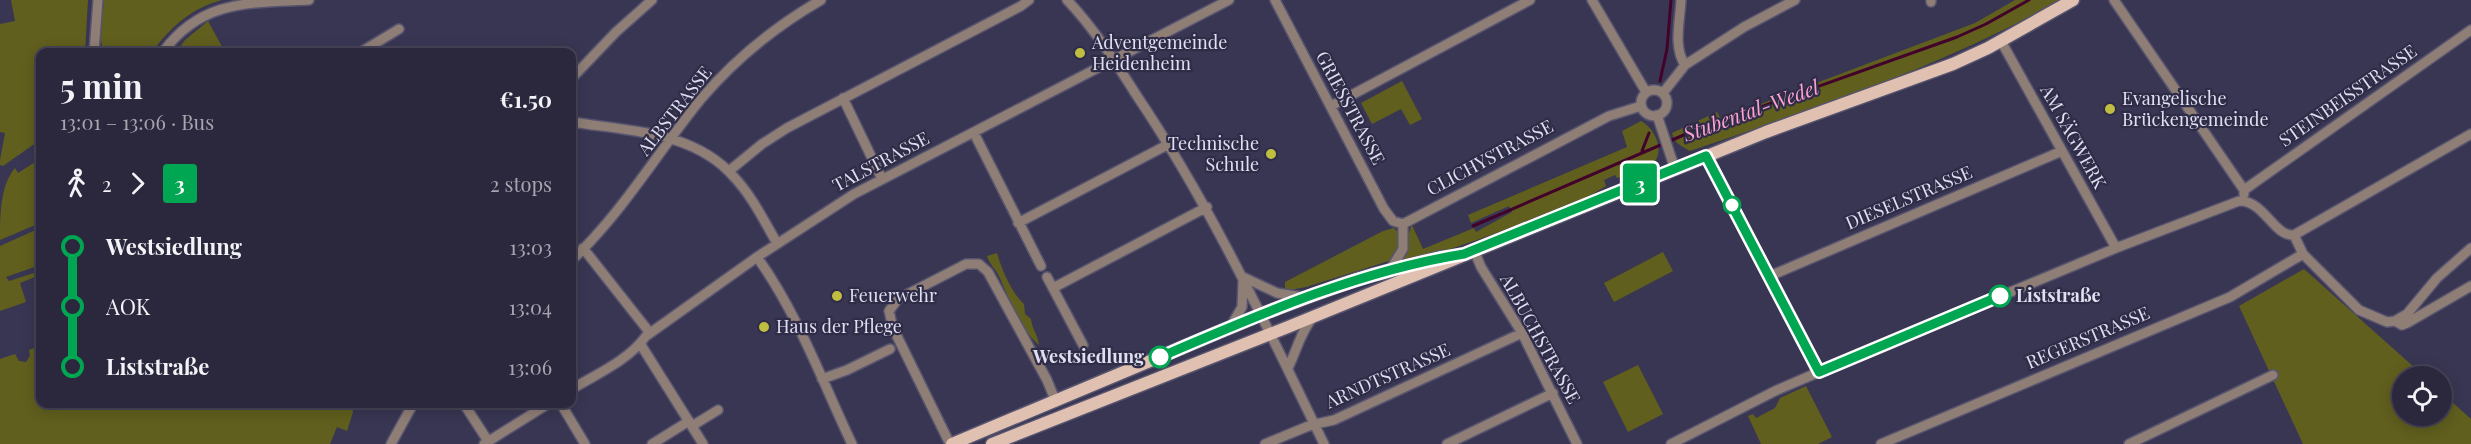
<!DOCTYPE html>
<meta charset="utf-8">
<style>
body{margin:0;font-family:"Playfair Display",serif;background:#333045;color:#f1f3f6;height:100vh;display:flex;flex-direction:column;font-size:22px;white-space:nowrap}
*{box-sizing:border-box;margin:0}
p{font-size:20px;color:#a6a6b0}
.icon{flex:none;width:33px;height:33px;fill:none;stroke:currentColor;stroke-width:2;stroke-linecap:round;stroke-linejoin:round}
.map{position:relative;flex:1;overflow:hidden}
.panel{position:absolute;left:36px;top:48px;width:540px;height:360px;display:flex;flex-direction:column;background:#2b283e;border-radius:12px;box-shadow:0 3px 15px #0003,0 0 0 2px #474458}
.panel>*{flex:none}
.badge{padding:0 12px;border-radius:4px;font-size:21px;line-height:39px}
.buttons{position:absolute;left:2392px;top:366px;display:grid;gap:12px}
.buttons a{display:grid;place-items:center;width:60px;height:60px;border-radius:50%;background:#2b283e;box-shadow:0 3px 15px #0003,0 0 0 2px #474458;font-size:30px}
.map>.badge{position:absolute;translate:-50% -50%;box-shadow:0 0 0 3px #fff}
.legs{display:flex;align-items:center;gap:9px;height:66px;padding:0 24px;font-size:20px}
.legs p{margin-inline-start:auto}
.head{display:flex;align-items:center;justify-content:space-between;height:102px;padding:0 24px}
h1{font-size:33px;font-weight:700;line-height:45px}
ul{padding:0 24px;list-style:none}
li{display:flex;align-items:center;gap:21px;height:60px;font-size:22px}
li i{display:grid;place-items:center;width:9px;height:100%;margin:0 8px;background:currentColor}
li i::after{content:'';width:15px;height:15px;margin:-8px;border:4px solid;border-radius:50%;background:#2b283e}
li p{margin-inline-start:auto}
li:first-child i{background:linear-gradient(#0000 50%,currentColor 0)}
li:last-child i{background:linear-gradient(currentColor 50%,#0000 0)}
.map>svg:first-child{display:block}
.green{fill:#605f1e}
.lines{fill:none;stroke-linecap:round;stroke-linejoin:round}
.stream{stroke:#42022a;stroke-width:3}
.minor-casing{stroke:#57546f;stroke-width:12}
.major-casing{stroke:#57546f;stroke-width:15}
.minor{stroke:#8e7e76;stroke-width:9}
.major{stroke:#e0c0b0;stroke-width:12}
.line-1-casing{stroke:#fff;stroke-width:14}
.line-1{stroke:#00a651;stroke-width:9}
.poi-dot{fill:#c0be41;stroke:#2f2c48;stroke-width:2}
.stop-1-dot{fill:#fff;stroke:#00a651;stroke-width:3}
.labels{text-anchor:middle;stroke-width:4.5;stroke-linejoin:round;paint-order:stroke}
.poi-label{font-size:18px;fill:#e0dff1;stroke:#2f2c48;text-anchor:start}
.street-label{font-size:18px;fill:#e0dff1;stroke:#2f2c48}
.stop-label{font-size:18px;font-weight:bold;fill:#e0dff1;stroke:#2f2c48;text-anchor:start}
.water-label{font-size:20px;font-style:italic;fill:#fea3d1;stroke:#2f2c48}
</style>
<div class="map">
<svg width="2471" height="444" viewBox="0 0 2471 444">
<rect width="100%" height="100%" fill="#393653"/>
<path class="green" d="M11,0h77l-3,52h-45v88l-37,26 -3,-1v-5l5,-27 -5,-1v-108l15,-3z
M104,0h118c-31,8 -51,27 -70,52h-49l-3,-18z
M2015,0h45c-116,66 -244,108 -370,151 -9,-5 -16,-8 -18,-18l45,-21 4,7 254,-96z
M208,21l17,31h-49l9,-12z
M1402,81l20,38 -12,6 -9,-16 -29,15 -11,-21z
M1641,121c15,8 26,33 9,45 -9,6 -23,9 -33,12l-2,-3 -11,5 2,6 -15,9c-61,24 -122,52 -186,66l-2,-2c5,-10 3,-22 9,-34l11,24 51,-21 2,4 36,-20 -3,-6 -38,17 -3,-8 159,-68 -5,-16z
M40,159v64l-40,17c0,-24 0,-55 15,-72l3,5z
M40,228v37l-34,12 3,4 31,-10v4l-20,8 6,19 -26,9v-65z
M1394,228c11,9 4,21 -2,32l-86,27 -21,4v-9l98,-51z
M1663,252l10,19 -59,31 -10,-19z
M997,253c5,17 14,39 27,51l1,10 6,5c1,10 7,16 8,26 -21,-18 -29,-45 -40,-69 -3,-7 -10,-12 -12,-20z
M2304,269l120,107h-21v40h39v-23l29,26v25h-168l-64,-138z
M40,342v62h311l2,8 -6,19 -10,-4 -7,17h-330v-85l15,-5 4,7 7,1 4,-6 -1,-6 8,-3 -1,-3z
M1638,365l25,49 -35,18 -25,-50z
M1806,386l26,51 -14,7h-57l-13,-28 5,-2 3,4 19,-10 5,-10z"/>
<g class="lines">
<path class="stream" d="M1660,81l7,-32 4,-49
M1642,151l7,-18
M1473,226l220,-95 264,-94 29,-13 43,-24"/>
<g class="minor-casing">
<path id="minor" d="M1067,0c27,28 49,63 70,96 74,110 129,229 187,348
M1275,0l109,209 9,12 10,3
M1592,0l54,92
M1681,0c-1,21 -8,47 4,65
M1931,0v2
M2114,0l130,190v4
M2001,41l115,207
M94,52l4,-52
M163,52c38,-52 85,-49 146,-52
M361,52l38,-23
M572,78l44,-46 36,-32
M1641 103a13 13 0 1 1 26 0a13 13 0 1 1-26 0Z
M1663,93l22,-28 59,-38 51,-27
M843,98l39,81
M1331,106l199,-106
M1657,115l18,54
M572,122c56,9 122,9 162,55 18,19 30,44 43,66
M974,133l67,133
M1706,156l113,216
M729,171l33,-27 25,-16 234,-122 8,-6
M2244,190l227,-160
M1018,223l151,-79
M1403,224l206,-108 32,-10
M2294,235l9,19 56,56 28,12 8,-1 12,-7 30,-36 34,-30
M2294,235l177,-101
M583,248l67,85
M1474,250l7,17 41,66 55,111
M757,257c41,57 65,124 95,187
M572,260c51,-48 85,-107 129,-161 34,-40 75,-73 120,-99
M1390,270l13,-21v-25
M1770,276l292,-125
M1047,277l36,68
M1243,277l34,16 26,4
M1053,288l154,-81
M2395,321l7,4 5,-2 64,-37
M1231,326l11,-19 1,-25
M641,345l62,99
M1288,368c9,-18 12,-35 25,-51
M822,379l25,-9 43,-21
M572,389c25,-15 57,-29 74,-53l111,-79 97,-63 375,-194
M464,404l24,37
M561,404l24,40
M692,426l26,-16
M391,444l22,-40
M484,444l64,-40
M652,444l37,-23
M950,444l-57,-116 -4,-17 9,-12 68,-35h13l9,8 59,108 9,22
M1265,444l46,-19 23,-5 188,-87
M1447,444l106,-51
M1671,444l104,-53 44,-19 297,-124 123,-47c25,-1 35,36 55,34
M1881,444l349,-147 73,-43
M2129,444l144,-69"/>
</g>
<g class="major-casing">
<path id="major" d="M952,444l310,-130 95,-35 85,-22
M992,444l296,-117 478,-195 187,-68 35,-16 85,-48"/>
</g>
<use href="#minor" class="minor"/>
<use href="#major" class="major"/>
</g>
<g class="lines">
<g class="line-1-casing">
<path id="line-1" d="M1160,357c98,-42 198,-86 304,-103l242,-98 113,216 181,-76"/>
</g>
<use href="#line-1" class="line-1"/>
</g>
<g class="poi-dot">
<circle cx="1080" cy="53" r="6"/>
<circle cx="2110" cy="109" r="6"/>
<circle cx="1271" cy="154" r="6"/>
<circle cx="837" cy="296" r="6"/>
<circle cx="764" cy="327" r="6"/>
</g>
<g class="stop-1-dot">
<circle cx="1732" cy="205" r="8"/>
<circle cx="2000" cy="296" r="10"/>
<circle cx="1160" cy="357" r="10"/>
</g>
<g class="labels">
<g class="poi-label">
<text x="1092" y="49">Adventgemeinde<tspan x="1092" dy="21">Heidenheim</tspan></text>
<text x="2122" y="105">Evangelische<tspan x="2122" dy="21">Brückengemeinde</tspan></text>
<text x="1259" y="150" text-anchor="end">Technische<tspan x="1259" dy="21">Schule</tspan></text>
<text x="849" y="302">Feuerwehr</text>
<text x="776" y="333">Haus der Pflege</text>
</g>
<g class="street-label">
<text transform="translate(2348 96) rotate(-35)" y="6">STEINBEISSTRASSE</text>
<text transform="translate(1350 108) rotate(62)" y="6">GRIESSTRASSE</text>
<text transform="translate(675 111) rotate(-52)" y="6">ALBSTRASSE</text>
<text transform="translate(2073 137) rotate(61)" y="6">AM SÄGWERK</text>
<text transform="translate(1490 158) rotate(-28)" y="6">CLICHYSTRASSE</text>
<text transform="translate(881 162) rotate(-28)" y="6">TALSTRASSE</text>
<text transform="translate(1909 198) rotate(-23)" y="6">DIESELSTRASSE</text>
<text transform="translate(2088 338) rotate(-23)" y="6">REGERSTRASSE</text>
<text transform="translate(1540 339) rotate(61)" y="6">ALBUCHSTRASSE</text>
<text transform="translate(1388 376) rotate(-24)" y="6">ARNDTSTRASSE</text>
</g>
<g class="stop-label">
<text x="2016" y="302">Liststraße</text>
<text x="1144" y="363" text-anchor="end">Westsiedlung</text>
</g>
<g class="water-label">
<text transform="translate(1751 111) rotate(-20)" y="7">Stubental-Wedel</text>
</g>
</g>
</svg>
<div class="buttons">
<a><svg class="icon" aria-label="locate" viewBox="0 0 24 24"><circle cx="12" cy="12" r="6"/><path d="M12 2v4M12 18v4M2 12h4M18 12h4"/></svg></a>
</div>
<b class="badge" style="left:1640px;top:183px;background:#00a651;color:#fff">3</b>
<section class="panel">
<div class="head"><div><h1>5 min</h1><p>13:01 – 13:06 · Bus</p></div><b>€1.50</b></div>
<div class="legs"><svg class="icon" aria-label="walk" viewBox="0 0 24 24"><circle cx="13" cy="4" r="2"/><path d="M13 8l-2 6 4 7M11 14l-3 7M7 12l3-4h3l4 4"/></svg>2<svg class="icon" aria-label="forward" viewBox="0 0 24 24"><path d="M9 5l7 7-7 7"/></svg><b class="badge" style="background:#00a651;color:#fff">3</b><p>2 stops</p></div>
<ul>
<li><i style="color:#00a651"></i><b>Westsiedlung</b><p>13:03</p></li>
<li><i style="color:#00a651"></i><span>AOK</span><p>13:04</p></li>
<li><i style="color:#00a651"></i><b>Liststraße</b><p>13:06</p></li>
</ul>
</section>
</div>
